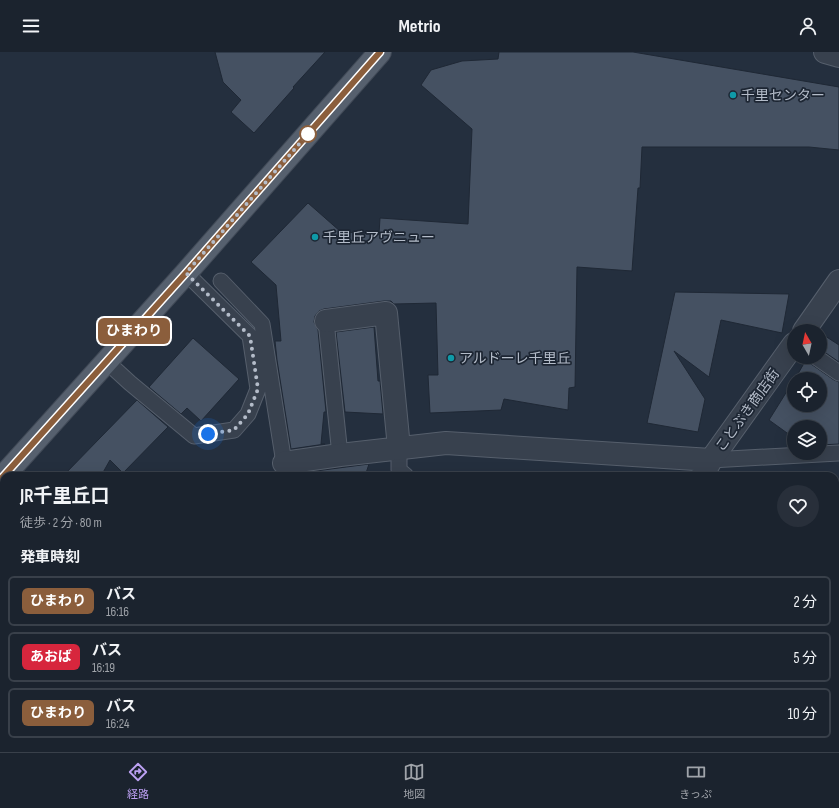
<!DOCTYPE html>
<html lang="ja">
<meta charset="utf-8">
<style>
body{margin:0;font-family:"Sofia Sans Condensed","Noto Sans JP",sans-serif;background:#282f3a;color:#f1f3f6;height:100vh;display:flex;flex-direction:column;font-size:15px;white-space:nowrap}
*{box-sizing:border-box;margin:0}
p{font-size:13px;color:#a0a4aa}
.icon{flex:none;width:22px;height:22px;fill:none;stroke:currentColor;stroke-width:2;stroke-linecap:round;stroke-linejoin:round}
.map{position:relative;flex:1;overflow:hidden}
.side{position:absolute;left:0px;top:420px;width:839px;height:280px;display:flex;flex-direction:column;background:#1b232e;border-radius:12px 12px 0 0;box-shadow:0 4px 16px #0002,0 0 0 1px #39404a}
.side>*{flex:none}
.badge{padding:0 8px;border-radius:6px;font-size:14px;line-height:26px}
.needle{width:26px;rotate:351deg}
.controls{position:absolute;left:787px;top:272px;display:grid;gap:8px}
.controls a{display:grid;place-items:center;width:40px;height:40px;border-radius:50%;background:#1b232e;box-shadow:0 4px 16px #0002,0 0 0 1px #39404a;font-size:20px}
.you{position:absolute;width:20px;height:20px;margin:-10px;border:3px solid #fff;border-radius:50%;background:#1a73e8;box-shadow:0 0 0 6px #1a73e833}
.map>.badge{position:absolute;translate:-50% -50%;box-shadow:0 0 0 2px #fff}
h2{padding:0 20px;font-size:15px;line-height:36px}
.round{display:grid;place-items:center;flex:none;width:42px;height:42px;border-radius:21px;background:#282f3a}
.summary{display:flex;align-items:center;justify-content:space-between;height:68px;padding:0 20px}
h1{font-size:19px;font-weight:700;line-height:30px}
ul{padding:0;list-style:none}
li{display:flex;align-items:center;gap:12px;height:50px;margin:0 8px 6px;padding:0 12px;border:2px solid #39404a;border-radius:6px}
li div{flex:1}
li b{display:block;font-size:15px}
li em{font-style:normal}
li .badge{min-width:44px;font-weight:700;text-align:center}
header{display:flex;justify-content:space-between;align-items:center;height:52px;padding:0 20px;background:#1b232e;font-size:18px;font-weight:700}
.menu{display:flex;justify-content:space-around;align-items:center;height:56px;border-top:1px solid #39404a;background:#1b232e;font-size:11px;color:#a0a4aa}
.menu a{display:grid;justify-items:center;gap:2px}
.menu .active{color:#bca0f2}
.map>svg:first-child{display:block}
.building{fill:#455162;stroke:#1f2835}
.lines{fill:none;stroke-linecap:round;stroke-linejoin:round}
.service-casing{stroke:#565f6c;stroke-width:17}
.minor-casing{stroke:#565f6c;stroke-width:24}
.primary-casing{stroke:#414a57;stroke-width:24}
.service{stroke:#38414e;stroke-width:15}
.minor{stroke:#38414e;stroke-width:22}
.primary{stroke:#56606e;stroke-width:22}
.line-casing{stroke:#fff;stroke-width:9}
.line{stroke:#8b5e3c;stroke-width:6}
.walk{stroke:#b4bcc9;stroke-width:4;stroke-dasharray:0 7.2}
.culture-dot{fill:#0f9aa8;stroke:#1d2633;stroke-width:1.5}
.stop-dot{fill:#fff;stroke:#8b5e3c;stroke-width:2}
.labels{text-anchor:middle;stroke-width:3.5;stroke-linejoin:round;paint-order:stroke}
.poi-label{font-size:14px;fill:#b4bcc9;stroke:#1d2633;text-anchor:start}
.street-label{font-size:14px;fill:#b4bcc9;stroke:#1d2633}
</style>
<header><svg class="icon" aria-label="menu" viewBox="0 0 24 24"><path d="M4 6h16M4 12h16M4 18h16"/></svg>Metrio<svg class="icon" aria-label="person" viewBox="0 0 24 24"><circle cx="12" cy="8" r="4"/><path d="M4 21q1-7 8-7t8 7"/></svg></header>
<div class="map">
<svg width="839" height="700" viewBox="0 0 839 700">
<rect width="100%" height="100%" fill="#242f3e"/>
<path class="building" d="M215,0h110l-32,35 1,1 -40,45 -23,-21 10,-12 -18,-18z
M499,0h134l206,35v63l-30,-3h-167l-2,41h-2l-6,83 -55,-4 -2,120 -6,1 -1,22 -64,-11 -3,11 -71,3 -2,-38h10l-2,-72 -42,1 -3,-3h-7l-60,8 -5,2 -4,5 -1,6 4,8 8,82h-2l-3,32h4l-34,5 -14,-89 -2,-19h6l-5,-56 -25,-23 57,-59 33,29 38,2 1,-16 88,6 4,-95 -51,-44 10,-15 31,-9 36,-2z
M675,240l114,2 -7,39 -61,-13 -12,57 -35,-26 31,48 -7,33 -51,-9z
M374,275l4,54h2l3,33 -38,-2 -9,-80z
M822,282l17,11v17l-19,-13v-11z
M193,286l46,41 -38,42 -14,-13 -6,6 -32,-27z
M807,306l4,6 23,16 5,2v62l-19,1v-18h-26v11l-25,-18 25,-40v25h26v-26h-25z
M137,348l31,27 -45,46 -13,-13 -9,16h-38z
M369,412l-4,12h-72v-2z"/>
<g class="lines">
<g class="service-casing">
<path id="service" d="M221,229l41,43 22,139
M326,269l14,134
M816,305l23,16
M106,309l24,22 64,53 40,-6 14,-16 10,-25 -8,-53 -64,-63
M399,396v22l7,6
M711,408l128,-7
M835,626l4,-2
M293,700v-4
M415,700v-4
M706,700l14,-4"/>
</g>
<g class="minor-casing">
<path id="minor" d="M825,0l14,4
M326,269l60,-8 13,135
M804,279l35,-50
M284,411l56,-8 106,-12 265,17
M702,424l9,-16 83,-116
M516,700l3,-4"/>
</g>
<g class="primary-casing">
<path id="primary" d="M0,428l186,-207 194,-221"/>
</g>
<use href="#service" class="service"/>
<use href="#minor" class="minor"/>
<use href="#primary" class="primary"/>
</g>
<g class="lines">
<g class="line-casing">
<path id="line" d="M0,428l186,-207 194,-221"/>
</g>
<use href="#line" class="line"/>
<path class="walk" d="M208,382l26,-4 14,-16 10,-25 -8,-53 -64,-63 122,-139"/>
</g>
<g class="culture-dot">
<circle cx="733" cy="43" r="4"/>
<circle cx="315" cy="185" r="4"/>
<circle cx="451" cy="306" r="4"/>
</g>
<circle class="stop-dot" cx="308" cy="82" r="8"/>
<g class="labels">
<g class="poi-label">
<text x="741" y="48">千里センター</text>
<text x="323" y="190">千里丘アヴニュー</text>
<text x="459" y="311">アルドーレ千里丘</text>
</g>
<g class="street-label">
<text transform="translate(747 358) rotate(-54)" y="5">ことぶき商店街</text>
</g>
</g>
</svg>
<div class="controls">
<a><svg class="needle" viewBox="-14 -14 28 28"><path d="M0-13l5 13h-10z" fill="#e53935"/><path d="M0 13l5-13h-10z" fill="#a0a4aa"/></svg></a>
<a><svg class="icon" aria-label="locate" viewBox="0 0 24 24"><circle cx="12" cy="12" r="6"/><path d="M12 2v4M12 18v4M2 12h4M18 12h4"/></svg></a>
<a><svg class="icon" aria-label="layers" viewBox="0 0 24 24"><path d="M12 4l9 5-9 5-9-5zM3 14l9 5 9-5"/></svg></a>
</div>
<div class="you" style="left:208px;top:382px"></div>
<b class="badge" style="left:134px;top:279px;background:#8b5e3c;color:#fff">ひまわり</b>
<section class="side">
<div class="summary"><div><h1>JR千里丘口</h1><p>徒歩 · 2 分 · 80 m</p></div><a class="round"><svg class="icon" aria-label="heart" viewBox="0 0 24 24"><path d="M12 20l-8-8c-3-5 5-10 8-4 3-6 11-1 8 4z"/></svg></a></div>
<h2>発車時刻</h2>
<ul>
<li><span class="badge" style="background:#8b5e3c;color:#fff">ひまわり</span><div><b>バス</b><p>16:16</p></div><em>2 分</em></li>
<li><span class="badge" style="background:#d7263d;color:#fff">あおば</span><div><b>バス</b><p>16:19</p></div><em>5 分</em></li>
<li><span class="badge" style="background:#8b5e3c;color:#fff">ひまわり</span><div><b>バス</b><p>16:24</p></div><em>10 分</em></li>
</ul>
</section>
</div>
<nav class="menu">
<a class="active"><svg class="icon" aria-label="directions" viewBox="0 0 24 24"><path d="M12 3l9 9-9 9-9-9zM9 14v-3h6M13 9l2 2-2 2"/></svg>経路</a>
<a><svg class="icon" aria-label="map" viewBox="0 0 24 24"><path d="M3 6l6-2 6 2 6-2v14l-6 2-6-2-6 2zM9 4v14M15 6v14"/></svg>地図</a>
<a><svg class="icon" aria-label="tickets" viewBox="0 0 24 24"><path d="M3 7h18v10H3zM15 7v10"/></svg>きっぷ</a>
</nav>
